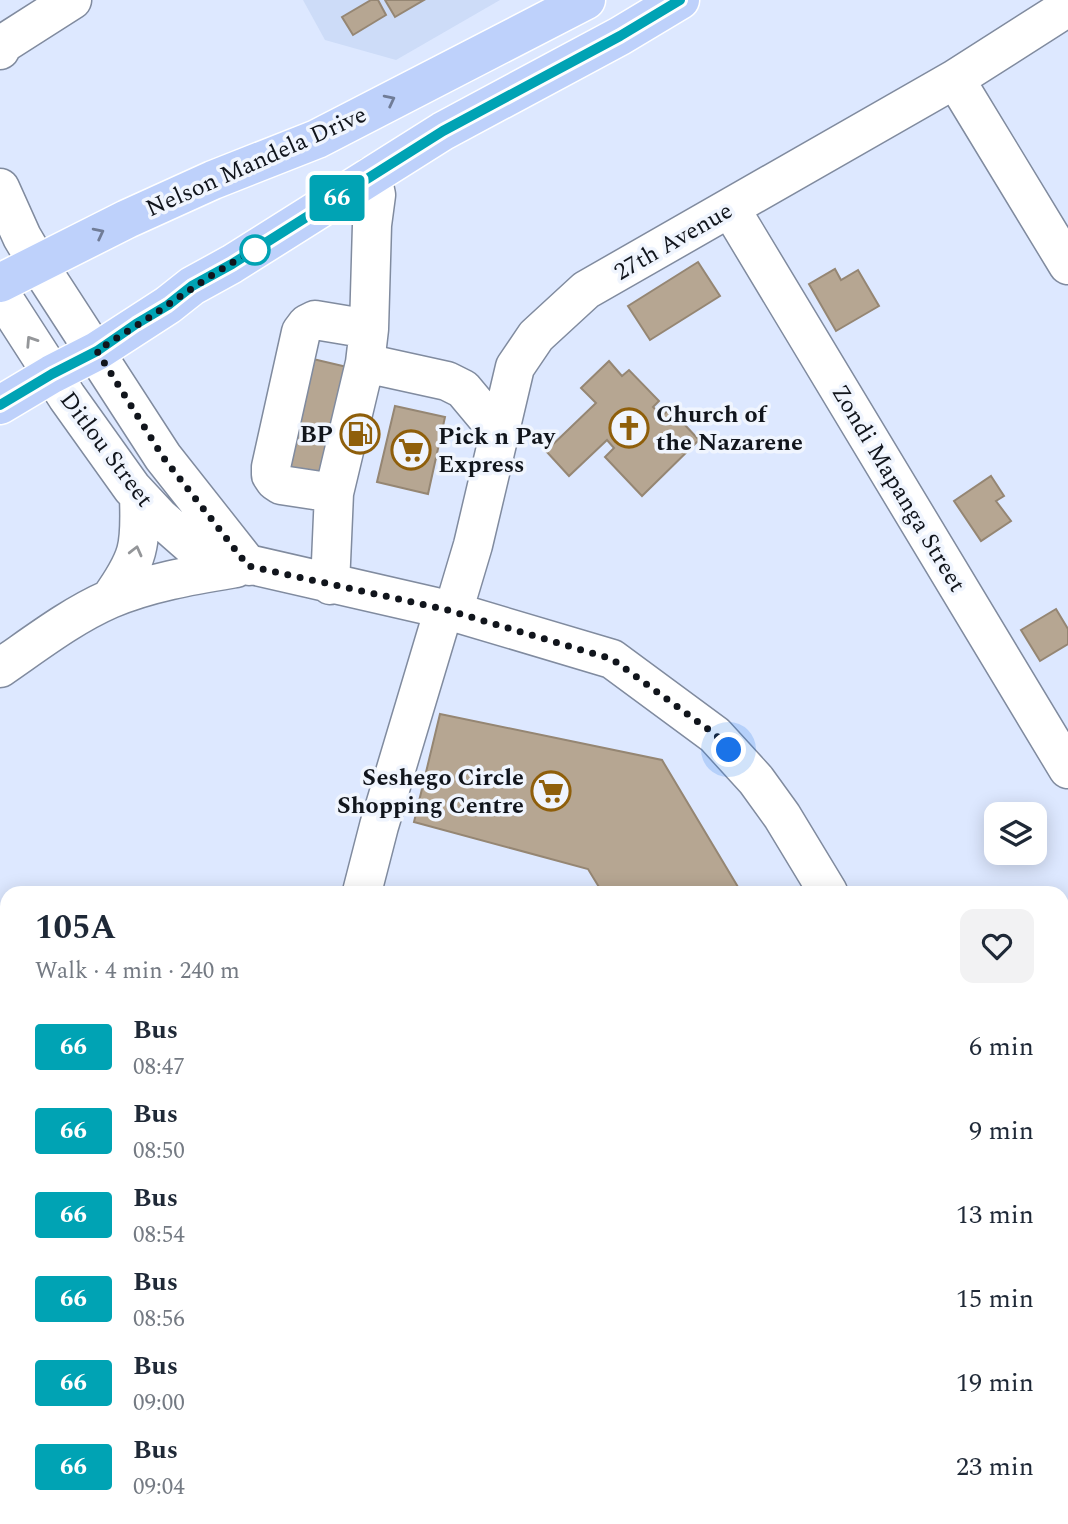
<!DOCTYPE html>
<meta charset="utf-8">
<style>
body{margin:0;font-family:Spectral,serif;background:#f2f2f3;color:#1f2937;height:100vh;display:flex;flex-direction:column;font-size:26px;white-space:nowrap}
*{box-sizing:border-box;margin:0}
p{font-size:23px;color:#747a83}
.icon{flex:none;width:38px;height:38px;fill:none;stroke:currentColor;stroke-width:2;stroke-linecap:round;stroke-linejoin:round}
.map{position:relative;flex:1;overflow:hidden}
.details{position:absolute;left:0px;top:886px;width:1069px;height:639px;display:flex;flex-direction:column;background:#fff;border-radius:21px 21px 0 0;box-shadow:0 4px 18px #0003}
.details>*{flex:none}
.badge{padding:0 14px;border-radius:5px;font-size:24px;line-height:46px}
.controls{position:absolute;left:984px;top:802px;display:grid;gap:14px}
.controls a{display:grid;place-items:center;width:63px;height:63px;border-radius:14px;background:#fff;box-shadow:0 4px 18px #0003;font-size:35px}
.you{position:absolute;width:35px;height:35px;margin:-18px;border:5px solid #fff;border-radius:50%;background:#1a73e8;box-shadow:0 0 0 10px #1a73e833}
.map>.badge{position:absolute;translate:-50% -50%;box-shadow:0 0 0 4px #fff}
.round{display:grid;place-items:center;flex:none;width:74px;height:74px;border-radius:14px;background:#f2f2f3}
.head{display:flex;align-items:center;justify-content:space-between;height:119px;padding:0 35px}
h1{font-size:33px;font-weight:700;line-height:52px}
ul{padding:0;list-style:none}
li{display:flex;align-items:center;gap:21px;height:84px;padding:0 35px}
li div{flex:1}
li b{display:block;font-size:26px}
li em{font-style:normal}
li .badge{min-width:77px;font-weight:700;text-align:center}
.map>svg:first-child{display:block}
.built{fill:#cddcf8}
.building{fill:#b6a692;stroke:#958673;stroke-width:2}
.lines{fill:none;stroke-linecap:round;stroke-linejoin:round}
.minor-casing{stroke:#808b9f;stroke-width:41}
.major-casing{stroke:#fff;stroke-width:41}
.minor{stroke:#fff;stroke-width:38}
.major{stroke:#bed1fb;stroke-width:38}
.oneway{stroke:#707c97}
.oneway2{stroke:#949699}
.line-casing{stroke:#fff;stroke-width:16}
.line{stroke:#00a3b4;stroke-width:10}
.walk{stroke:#11151c;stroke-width:7;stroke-dasharray:0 12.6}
.stop-dot{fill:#fff;stroke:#00a3b4;stroke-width:3.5}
.labels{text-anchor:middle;stroke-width:7;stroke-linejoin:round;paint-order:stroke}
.street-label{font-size:24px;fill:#11151c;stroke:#f0f5fe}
.poi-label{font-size:24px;font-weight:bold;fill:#11151c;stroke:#f0f5fe;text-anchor:start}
</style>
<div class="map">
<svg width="1068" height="1524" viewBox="0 0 1068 1524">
<rect width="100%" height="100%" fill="#dde8ff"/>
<path class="built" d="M303,0h197l-104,60 -71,-20z"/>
<path class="building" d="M371,0h7l8,15 -33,20 -11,-18z
M385,0h39l-29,17z
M698,262l22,34 -70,44 -22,-34z
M835,269l6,11 17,-10 21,36 -43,25 -27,-47z
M313,359l34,8 -28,117 -35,-9z
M609,361l13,15 7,-6 30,31 -6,6 9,9 8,-7 29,31 -57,56 -37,-39 9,-9 -7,-8 -38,36 -23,-25 50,-48 -15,-15z
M395,406l50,11 -17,77 -51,-12z
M991,476l13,20 -8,5 15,20 -30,20 -27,-40z
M1056,609l12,20v15l-28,17 -19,-31z
M440,714l222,46 79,132h-139l-14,-23 -174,-47z"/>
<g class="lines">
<g class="minor-casing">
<path id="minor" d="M0,50l3,-6 69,-44
M955,79l113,186
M0,188l22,49 16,27 125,193 86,109
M730,208l338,561
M0,293l67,104 65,91 27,29 41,36 244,56 168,50 103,76 41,45 26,36 46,76
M365,363l82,18 16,8 36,43
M334,493l-53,-8 -6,-4 -4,-6v-8l30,-135 6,-8 8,-4 54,9
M330,585l4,-92 31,-130 4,-34 3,-104 4,-30 -4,-19
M110,599c29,-41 31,-52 29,-102
M453,612l20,-67 42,-178 21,-31 50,-46 369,-211 113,-72
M0,668c35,-24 71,-52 110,-69 40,-17 84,-24 126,-31
M362,892l17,-66 65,-217
M0,1031l7,-1
M1062,1285l6,10
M1062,1383l6,-3
M744,1524l46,-7"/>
</g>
<g class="major-casing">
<path id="major" d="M0,283l127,-64 86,-39 104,-41 269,-139
M0,405l52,-31 45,-23 71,-46 24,-19 40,-22 211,-133 177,-95 60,-36"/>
</g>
<use href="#minor" class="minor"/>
<use href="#major" class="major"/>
</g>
<defs><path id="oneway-chevron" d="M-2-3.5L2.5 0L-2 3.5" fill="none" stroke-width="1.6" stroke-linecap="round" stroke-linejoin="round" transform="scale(1.75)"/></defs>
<g class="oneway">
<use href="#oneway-chevron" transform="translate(390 100) rotate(-27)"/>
<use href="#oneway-chevron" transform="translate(99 233) rotate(-27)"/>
</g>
<g class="oneway2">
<use href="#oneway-chevron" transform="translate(31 341) rotate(-123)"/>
<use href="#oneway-chevron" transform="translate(136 551) rotate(-76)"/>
</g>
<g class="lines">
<g class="line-casing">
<path id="line" d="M0,405l52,-31 45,-23 39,-27 32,-19 24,-19 40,-22 211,-133 177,-95 60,-36"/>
</g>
<use href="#line" class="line"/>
<path class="walk" d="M255,250c-29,15 -58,35 -86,54 -24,17 -49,31 -72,47l66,106 85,109 196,43 168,50 104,76 13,15"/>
</g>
<defs>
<g id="church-ring" transform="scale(2.0125)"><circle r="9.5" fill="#f0f5fe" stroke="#8f5f0b" stroke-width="1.5"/><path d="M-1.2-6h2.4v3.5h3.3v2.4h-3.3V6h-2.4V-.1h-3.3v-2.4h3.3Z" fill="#8f5f0b"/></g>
<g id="fuel-ring" transform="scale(2.0125)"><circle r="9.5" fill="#f0f5fe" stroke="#8f5f0b" stroke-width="1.5"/><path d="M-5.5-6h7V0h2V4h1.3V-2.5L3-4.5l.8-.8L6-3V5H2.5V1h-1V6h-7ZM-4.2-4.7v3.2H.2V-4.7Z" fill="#8f5f0b"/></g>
<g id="supermarket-ring" transform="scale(2.0125)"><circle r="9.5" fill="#f0f5fe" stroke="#8f5f0b" stroke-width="1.5"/><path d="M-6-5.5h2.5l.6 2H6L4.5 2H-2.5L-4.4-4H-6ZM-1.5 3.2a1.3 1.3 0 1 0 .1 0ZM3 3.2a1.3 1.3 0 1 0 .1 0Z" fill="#8f5f0b"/></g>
</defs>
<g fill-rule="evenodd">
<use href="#church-ring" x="629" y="428"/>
<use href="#fuel-ring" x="360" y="434"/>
<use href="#supermarket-ring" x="411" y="450"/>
<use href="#supermarket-ring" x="551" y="791"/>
</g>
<circle class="stop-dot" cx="255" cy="250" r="14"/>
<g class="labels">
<g class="street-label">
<text transform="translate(256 161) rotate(-24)" y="8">Nelson Mandela Drive</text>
<text transform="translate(673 241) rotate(-30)" y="8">27th Avenue</text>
<text transform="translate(107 449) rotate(53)" y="8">Ditlou Street</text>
<text transform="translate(899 488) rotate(59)" y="8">Zondi Mapanga Street</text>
</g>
<g class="poi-label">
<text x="656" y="422">Church of<tspan x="656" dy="28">the Nazarene</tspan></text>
<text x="333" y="442" text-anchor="end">BP</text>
<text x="438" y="444">Pick n Pay<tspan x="438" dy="28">Express</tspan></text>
<text x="524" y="785" text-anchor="end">Seshego Circle<tspan x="524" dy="28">Shopping Centre</tspan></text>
</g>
</g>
</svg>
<div class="controls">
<a><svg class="icon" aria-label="layers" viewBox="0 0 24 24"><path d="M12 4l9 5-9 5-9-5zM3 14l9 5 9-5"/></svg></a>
</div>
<div class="you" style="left:729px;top:750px"></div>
<b class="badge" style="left:337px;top:198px;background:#00a3b4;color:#fff">66</b>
<section class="details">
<div class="head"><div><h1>105A</h1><p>Walk · 4 min · 240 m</p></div><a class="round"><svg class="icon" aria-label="heart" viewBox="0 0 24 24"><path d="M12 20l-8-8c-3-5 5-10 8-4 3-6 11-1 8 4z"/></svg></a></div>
<ul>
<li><span class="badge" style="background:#00a3b4;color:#fff">66</span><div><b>Bus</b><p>08:47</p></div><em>6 min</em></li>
<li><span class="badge" style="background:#00a3b4;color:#fff">66</span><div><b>Bus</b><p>08:50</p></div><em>9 min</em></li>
<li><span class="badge" style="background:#00a3b4;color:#fff">66</span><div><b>Bus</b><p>08:54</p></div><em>13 min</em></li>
<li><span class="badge" style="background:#00a3b4;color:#fff">66</span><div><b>Bus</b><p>08:56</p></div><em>15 min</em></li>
<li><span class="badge" style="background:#00a3b4;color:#fff">66</span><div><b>Bus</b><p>09:00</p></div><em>19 min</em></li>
<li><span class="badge" style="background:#00a3b4;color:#fff">66</span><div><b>Bus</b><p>09:04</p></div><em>23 min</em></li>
</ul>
</section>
</div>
